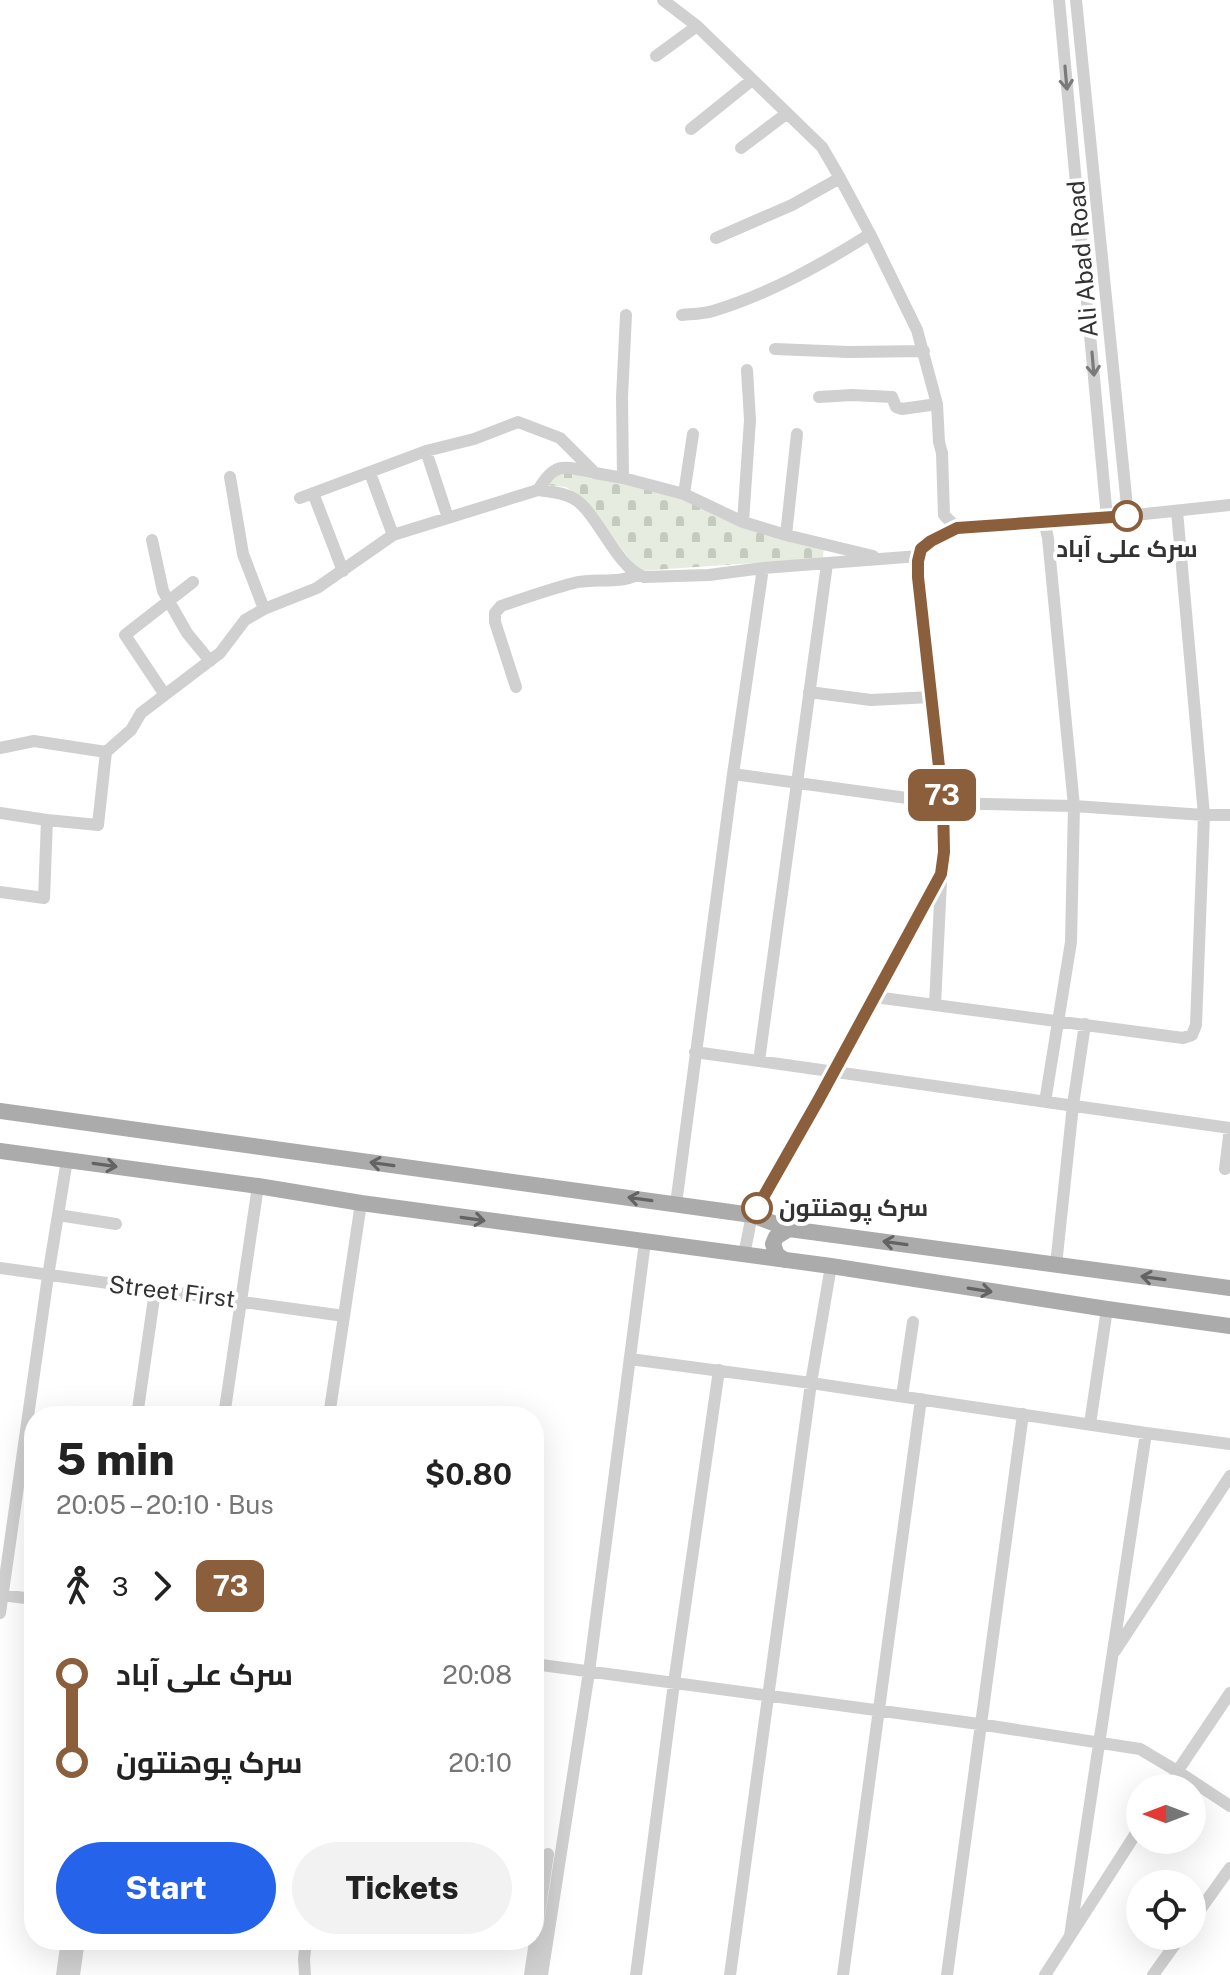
<!DOCTYPE html>
<meta charset="utf-8">
<style>
body{margin:0;font-family:"Public Sans",Cairo,sans-serif;background:#f2f2f2;color:#222;height:100vh;display:flex;flex-direction:column;font-size:30px;white-space:nowrap}
*{box-sizing:border-box;margin:0}
p{font-size:26px;color:#767676}
.icon{flex:none;width:44px;height:44px;fill:none;stroke:currentColor;stroke-width:2;stroke-linecap:round;stroke-linejoin:round}
.map{position:relative;flex:1;overflow:hidden}
.drawer{position:absolute;left:24px;top:1406px;width:520px;height:544px;display:flex;flex-direction:column;background:#fff;border-radius:32px;box-shadow:0 8px 32px #0002}
.drawer>*{flex:none}
.badge{padding:0 16px;border-radius:12px;font-size:28px;line-height:52px}
.needle{width:52px;rotate:270deg}
.fabs{position:absolute;left:1126px;top:1774px;display:grid;gap:16px}
.fabs a{display:grid;place-items:center;width:80px;height:80px;border-radius:50%;background:#fff;box-shadow:0 8px 32px #0002;font-size:40px}
.map>.badge{position:absolute;translate:-50% -50%;box-shadow:0 0 0 4px #fff}
.legs{display:flex;align-items:center;gap:12px;height:88px;padding:0 32px;font-size:26px}
.legs p{margin-inline-start:auto}
.overview{display:flex;align-items:center;justify-content:space-between;height:136px;padding:0 32px}
h1{font-size:44px;font-weight:800;line-height:60px}
.cta{display:flex;gap:16px;margin-top:auto;padding:16px 32px}
.cta a{flex:1;height:92px;border-radius:48px;background:#2563eb;color:#fff;font-size:32px;font-weight:800;line-height:92px;text-align:center}
.cta a+a{background:#f2f2f2;color:#222}
ul{padding:0 32px;list-style:none}
li{display:flex;align-items:center;gap:28px;height:88px;font-size:30px}
li i{display:grid;place-items:center;width:12px;height:100%;margin:0 10px;background:currentColor}
li i::after{content:'';width:20px;height:20px;margin:-10px;border:6px solid;border-radius:50%;background:#fff}
li p{margin-inline-start:auto}
li:first-child i{background:linear-gradient(#0000 50%,currentColor 0)}
li:last-child i{background:linear-gradient(currentColor 50%,#0000 0)}
.map>svg:first-child{display:block}
.cemetery{fill:url(#cemetery-stones)}
.lines{fill:none;stroke-linecap:round;stroke-linejoin:round}
.minor{stroke:#d0d0d0;stroke-width:12}
.major{stroke:#ababab;stroke-width:16}
.oneway{stroke:#7a7a7a}
.oneway2{stroke:#636363}
.line-1-casing{stroke:#fff;stroke-width:18}
.line-1{stroke:#8b5e3c;stroke-width:12}
.stop-1-dot{fill:#fff;stroke:#8b5e3c;stroke-width:4}
.labels{text-anchor:middle;stroke-width:8;stroke-linejoin:round;paint-order:stroke}
.street-label{font-size:24px;fill:#333;stroke:#fff}
.stop-label{font-size:24px;font-weight:bold;fill:#333;stroke:#fff}
</style>
<div class="map">
<svg width="1230" height="1975" viewBox="0 0 1230 1975">
<defs>
<pattern id="cemetery-stones" width="16" height="16" patternUnits="userSpaceOnUse" patternTransform="scale(2)"><rect width="16" height="16" fill="#e6ecdf"/><path d="M2 7V4a2 2 0 0 1 4 0v3zM10 15v-3a2 2 0 0 1 4 0v3z" fill="#c6cbc0"/></pattern>
</defs>
<rect width="100%" height="100%" fill="#fff"/>
<path class="cemetery" d="M561,470l117,23 42,25 78,19 26,8 -1,13 -184,13 -58,-74 -15,-10 -21,-2z"/>
<g class="lines">
<path class="minor" d="M663,0l34,26 125,121 18,31 30,56 47,96 20,74 2,38 3,11 2,62 13,13
M1059,0l48,518
M1076,0l52,516
M656,56l41,-30
M691,129l61,-49
M741,148l45,-34
M716,238l76,-33 48,-27
M682,315c10,-1 21,-1 31,-4 56,-17 108,-46 157,-77
M775,349l74,3 75,-1
M819,397l33,-2 40,2 4,10 6,2 35,-5
M426,451l22,67
M370,473l23,62
M230,477l13,77 21,55
M623,478l-1,-81 4,-82
M538,490c17,-28 24,-24 54,-18
M313,493l30,78
M684,494l9,-60
M300,498l126,-47 48,-12 44,-17 42,16 35,35 28,5 61,16 59,28 43,13 87,21
M1044,521l4,17 26,268 -3,136 -26,160
M743,522l7,-102 -3,-50
M786,535l11,-101
M152,540l11,51 24,42 23,28
M516,687l-21,-65v-9l6,-7c24,-8 49,-17 73,-23 21,-5 44,1 63,-8
M809,692l62,8 60,-3
M165,695l-40,-60 68,-53
M0,748l34,-7 72,11
M733,774l210,29 131,3 130,9h26
M0,813l47,7 51,5 8,-73 25,-22 10,-17 79,-60 25,-33 19,-11 53,-21 76,-53 145,-45c14,2 32,3 43,14 19,17 38,65 63,73l65,-2 54,-7 156,-12
M0,892l44,6 3,-78
M875,997l308,41 9,-3 4,-10 8,-210 -27,-304
M935,1005l6,-124
M695,1052l535,76
M759,1061l68,-497
M1225,1169l5,-41
M676,1204l57,-430 30,-206
M58,1215l58,9
M744,1255l8,-40 67,-116 122,-225 3,-22 -1,-49 -25,-226v-16l3,-12 10,-8 26,-13 150,-10 123,-13
M1056,1265l17,-160 12,-81
M0,1268l344,48
M630,1359l181,24 335,50 84,11
M902,1396l11,-74
M137,1416l18,-125
M224,1416l34,-230
M329,1416l32,-213
M1090,1424l17,-115
M0,1595l34,4
M0,1613l48,-337 19,-116
M1115,1651l115,-175
M534,1664l445,60 161,25 37,22 53,35
M1166,1788l64,-95
M1192,1921l38,-53
M1070,1936l76,-503
M62,1975l5,-35
M74,1975l5,-35
M305,1975l-1,-16 2,-19
M530,1975l18,-121
M542,1975l47,-303 56,-430
M636,1975l38,-292 45,-313
M730,1975l81,-592 20,-117
M843,1975l78,-576
M947,1975l76,-561
M1045,1975l95,-148
M1153,1975l28,-39"/>
<path class="major" d="M0,1111l752,104 37,14 441,59
M0,1151l258,35 103,17 470,63 276,43 123,17
M785,1260l-8,-5 -4,-11 3,-7 13,-8"/>
</g>
<defs><path id="oneway-shaft" d="M-6 0H5M1.5-3L5.5 0L1.5 3" fill="none" stroke-width="1.6" stroke-linecap="round" stroke-linejoin="round" transform="scale(2)"/></defs>
<g class="oneway">
<use href="#oneway-shaft" transform="translate(1066 78) rotate(85)"/>
<use href="#oneway-shaft" transform="translate(1093 364) rotate(85)"/>
</g>
<g class="oneway2">
<use href="#oneway-shaft" transform="translate(382 1164) rotate(-172)"/>
<use href="#oneway-shaft" transform="translate(105 1165) rotate(8)"/>
<use href="#oneway-shaft" transform="translate(640 1199) rotate(-172)"/>
<use href="#oneway-shaft" transform="translate(473 1219) rotate(8)"/>
<use href="#oneway-shaft" transform="translate(895 1243) rotate(-172)"/>
<use href="#oneway-shaft" transform="translate(1153 1278) rotate(-172)"/>
<use href="#oneway-shaft" transform="translate(980 1290) rotate(9)"/>
</g>
<g class="lines">
<g class="line-1-casing">
<path id="line-1" d="M757,1208l62,-109 122,-225 3,-22 -1,-49 -25,-226v-16l3,-12 10,-8 26,-13 170,-12"/>
</g>
<use href="#line-1" class="line-1"/>
</g>
<g class="stop-1-dot">
<circle cx="1127" cy="516" r="14"/>
<circle cx="757" cy="1208" r="14"/>
</g>
<g class="labels">
<g class="street-label">
<text transform="translate(1083 259) rotate(-95)" y="8">Ali Abad Road</text>
<text transform="translate(172 1292) rotate(7)" y="8">Street First</text>
</g>
<g class="stop-label">
<text x="1127" y="557">سرک علی آباد</text>
<text x="779" y="1216" text-anchor="start">سرک پوهنتون</text>
</g>
</g>
</svg>
<div class="fabs">
<a><svg class="needle" viewBox="-14 -14 28 28"><path d="M0-13l5 13h-10z" fill="#e53935"/><path d="M0 13l5-13h-10z" fill="#767676"/></svg></a>
<a><svg class="icon" aria-label="locate" viewBox="0 0 24 24"><circle cx="12" cy="12" r="6"/><path d="M12 2v4M12 18v4M2 12h4M18 12h4"/></svg></a>
</div>
<b class="badge" style="left:942px;top:795px;background:#8b5e3c;color:#fff">73</b>
<section class="drawer">
<div class="overview"><div><h1>5 min</h1><p>20:05 – 20:10 · Bus</p></div><b>$0.80</b></div>
<div class="legs"><svg class="icon" aria-label="walk" viewBox="0 0 24 24"><circle cx="13" cy="4" r="2"/><path d="M13 8l-2 6 4 7M11 14l-3 7M7 12l3-4h3l4 4"/></svg>3<svg class="icon" aria-label="forward" viewBox="0 0 24 24"><path d="M9 5l7 7-7 7"/></svg><b class="badge" style="background:#8b5e3c;color:#fff">73</b></div>
<ul>
<li><i style="color:#8b5e3c"></i><b>سرک علی آباد</b><p>20:08</p></li>
<li><i style="color:#8b5e3c"></i><b>سرک پوهنتون</b><p>20:10</p></li>
</ul>
<div class="cta"><a>Start</a><a>Tickets</a></div>
</section>
</div>
